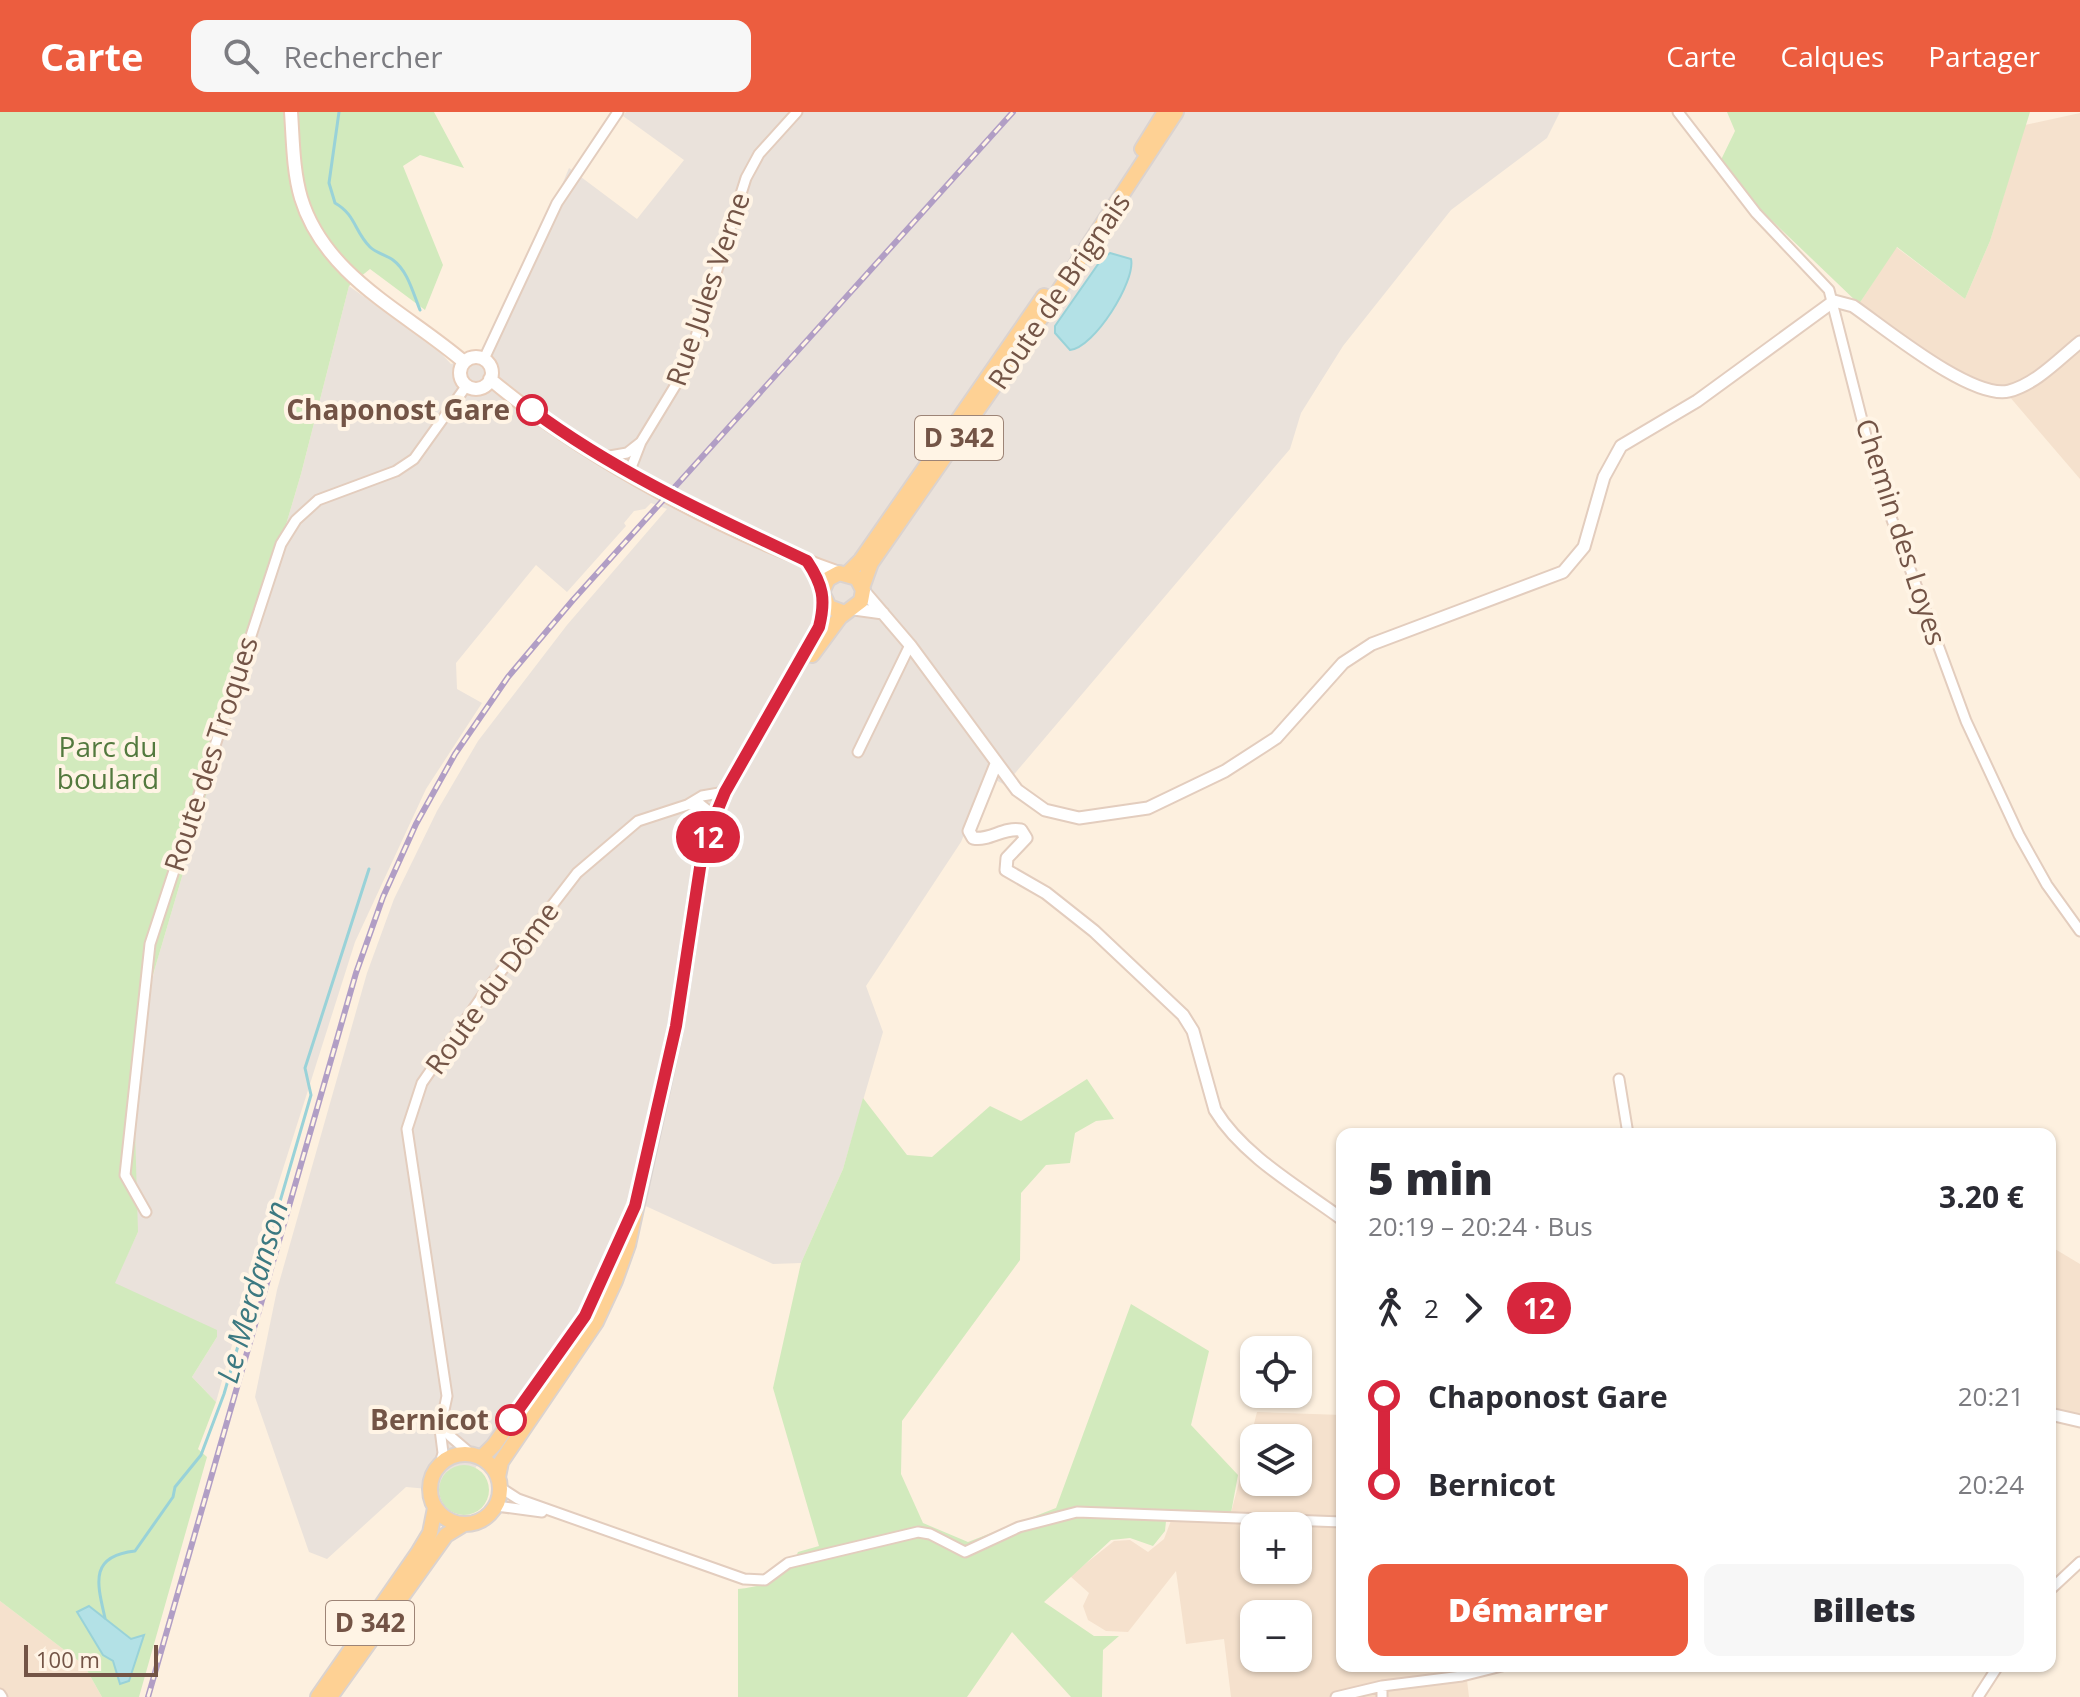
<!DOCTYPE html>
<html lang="fr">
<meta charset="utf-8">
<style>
body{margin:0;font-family:"Open Sans",sans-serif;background:#f7f7f7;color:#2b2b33;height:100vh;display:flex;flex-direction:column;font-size:30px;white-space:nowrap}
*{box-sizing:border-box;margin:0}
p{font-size:26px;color:#7c7c81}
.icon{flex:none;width:44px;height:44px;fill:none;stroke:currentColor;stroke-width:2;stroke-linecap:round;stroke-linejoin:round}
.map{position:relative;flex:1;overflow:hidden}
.side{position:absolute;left:1336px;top:1016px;width:720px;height:544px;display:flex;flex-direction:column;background:#fff;border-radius:16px;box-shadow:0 2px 6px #0004}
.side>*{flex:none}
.badge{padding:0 16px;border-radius:26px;font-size:28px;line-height:52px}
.controls{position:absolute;left:1240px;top:1224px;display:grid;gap:16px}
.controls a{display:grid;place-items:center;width:72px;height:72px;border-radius:16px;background:#fff;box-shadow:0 2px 6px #0004;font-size:40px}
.scale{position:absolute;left:24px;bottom:20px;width:134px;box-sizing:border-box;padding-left:8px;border:4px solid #735446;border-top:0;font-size:22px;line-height:28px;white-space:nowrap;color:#735446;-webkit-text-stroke:6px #fff4e5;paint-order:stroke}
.map>.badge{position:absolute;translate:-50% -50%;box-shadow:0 0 0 4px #fff}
.legs{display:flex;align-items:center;gap:12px;height:88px;padding:0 32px;font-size:26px}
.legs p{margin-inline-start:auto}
.summary{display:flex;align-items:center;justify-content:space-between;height:136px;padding:0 32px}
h1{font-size:44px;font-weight:800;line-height:60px}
.cta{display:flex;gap:16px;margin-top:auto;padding:16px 32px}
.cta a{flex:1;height:92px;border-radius:16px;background:#ec5d3f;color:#fff;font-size:32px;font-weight:800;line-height:92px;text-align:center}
.cta a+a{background:#f7f7f7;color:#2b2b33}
ul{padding:0 32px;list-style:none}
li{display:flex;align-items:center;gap:28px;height:88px;font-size:30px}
li i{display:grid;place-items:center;width:12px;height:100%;margin:0 10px;background:currentColor}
li i::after{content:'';width:20px;height:20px;margin:-10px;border:6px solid;border-radius:50%;background:#fff}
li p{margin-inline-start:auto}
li:first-child i{background:linear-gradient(#0000 50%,currentColor 0)}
li:last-child i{background:linear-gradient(currentColor 50%,#0000 0)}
header{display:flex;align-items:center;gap:48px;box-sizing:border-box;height:112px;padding:0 40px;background:#ec5d3f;color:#fff}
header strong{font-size:38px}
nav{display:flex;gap:44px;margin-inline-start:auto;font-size:28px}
.search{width:560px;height:72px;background:#f7f7f7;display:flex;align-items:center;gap:20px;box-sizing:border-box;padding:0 28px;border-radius:16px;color:#7c7c81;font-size:30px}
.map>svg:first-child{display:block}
.residential{fill:#f5e1cd;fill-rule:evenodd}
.industrial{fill:#eae2db}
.green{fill:#d2eabd}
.water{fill:#b3e1e6;stroke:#99d2d8;stroke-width:2}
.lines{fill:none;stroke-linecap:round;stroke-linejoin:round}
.stream{stroke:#99d2d8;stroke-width:3}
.minor-casing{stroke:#e3cdbe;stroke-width:13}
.tertiary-casing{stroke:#e3cdbe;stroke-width:15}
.secondary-casing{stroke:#e8cdba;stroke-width:16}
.primary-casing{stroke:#dbd3cf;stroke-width:18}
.minor{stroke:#fff;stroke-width:9}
.tertiary{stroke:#fff;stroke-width:11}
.secondary{stroke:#fff;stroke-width:12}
.primary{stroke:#fed194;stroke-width:14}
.rail-casing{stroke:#b19ec5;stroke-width:6}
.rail{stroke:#fff4e5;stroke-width:3;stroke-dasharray:9;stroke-linecap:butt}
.line-1-casing{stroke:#fff;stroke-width:18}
.line-1{stroke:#d7263d;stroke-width:12}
.stop-1-dot{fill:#fff;stroke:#d7263d;stroke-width:4}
.labels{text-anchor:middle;stroke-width:8;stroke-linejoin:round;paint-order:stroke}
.shield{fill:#fff4e5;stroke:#9d8476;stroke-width:2}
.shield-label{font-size:26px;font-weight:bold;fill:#735446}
.street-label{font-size:28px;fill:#735446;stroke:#fff4e5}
.stop-label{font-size:28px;font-weight:bold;fill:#735446;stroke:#fff4e5;text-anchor:end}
.park-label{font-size:28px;fill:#53793e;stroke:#fff4e5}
.water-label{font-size:30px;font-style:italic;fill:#3c7981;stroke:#fff4e5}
</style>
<header>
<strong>Carte</strong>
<div class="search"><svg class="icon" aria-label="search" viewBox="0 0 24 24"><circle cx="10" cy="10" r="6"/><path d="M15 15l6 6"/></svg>Rechercher</div>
<nav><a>Carte</a><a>Calques</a><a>Partager</a></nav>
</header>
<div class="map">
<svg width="2080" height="1585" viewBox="0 0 2080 1585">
<rect width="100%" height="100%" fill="#fdf0df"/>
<path class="residential" d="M2080,1v366l-71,-83 -60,-21 -90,-71 37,-57 69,52 25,-58 35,-116z
M2050,1134l30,18v163l-30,-8z
M1257,1300l85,3v251h136l-1,11 -10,3 2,17h-238l-7,-58 -38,5 -10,-73 -48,61 -22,-1 -18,-11 -5,-14 6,-13 -19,-17 44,-35 16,-1 18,12 16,-13 11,-29 56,3zM1254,1326h44v44h-44zM1254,1414h44v44h-44zM1254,1502h44v44h-44z
M0,1489l84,64 18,32h-102z"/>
<path class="industrial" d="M626,0h934l-13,26 -96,72 -108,136 -42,67 -11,36 -285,336 -17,-9 -27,66 -95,144 17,46 -40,137 -42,94 -28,1 -145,-66 -42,104 -89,125 -34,65 -57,-5 -79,72 -18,-7 -54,-155 22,-107 90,-317 27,-74 43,-88 41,-70 89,-116 100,-116 -16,-6 -6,6 -11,2 -10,12 2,3 -59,66 -31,-27 -80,98 1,26 25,14 -56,86 -71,153 -86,271 -53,189 -24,-25 25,-40 -103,-54 24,-51 -21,-48 24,-155 14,-61 146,-494 48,-188 88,63 14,15 43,-15 75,-181 68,51 47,-59 -61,-44z"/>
<path class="green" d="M0,0h434l30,56 -44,-13 -17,11 40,99 -18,45 -55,-41 -21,17 -48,188 -159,538 -9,51 5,169 -23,51 102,47v7l-25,40 24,25 -18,47 9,8 -68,240h-37l-18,-32 -84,-64z
M1727,0h303l-40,129 -25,58 -68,-52 -38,57 -142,-136 18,-37z
M1087,967l27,40 -18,2 -21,12 -5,30 -24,2 -25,28 -1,67 -118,161 -1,53 22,49 45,19 88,-34 75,-204 78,47 -18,74 47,50 -7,38 -64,-2 -2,20 -12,15 -23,-8 -19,2 -67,62 50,34h25l-16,14 -1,47h-31l-59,-65 -45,65h-229v-108c28,-3 49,-10 60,-37l21,-6 -46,-158 28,-125 42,-94 20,-71 44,57 25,2 58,-51 31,15z
M439 1378a25 25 0 1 1 50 0a25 25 0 1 1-50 0Z"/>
<path class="water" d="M1110,141l21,6c5,22 -37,89 -61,91l-15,-17v-7l46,-66z
M89,1494l42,33 13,-4 -15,46 -9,3 -7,-23 -10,-6 -26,-43z"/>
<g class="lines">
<path class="stream" d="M339,0l-10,71 6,20c21,12 19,28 35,44 6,6 16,8 23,13 15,11 20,33 27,50
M105,1506c-8,-35 -16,-62 30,-67l38,-54 2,-10 26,-32 23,-61 87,-299 -6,-27 64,-199"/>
<g class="minor-casing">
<path id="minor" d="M1678,0l78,101 73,77 48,189 89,242 53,114 28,50 33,46
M484,247l73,-156 61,-91
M604,345l23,-4 14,-11
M629,361l12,-31 45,-74 60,-190 13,-24 38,-42
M858,640l52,-107
M690,693l10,-1 15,12
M1619,967l9,55
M146,1100l-21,-37 25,-231 131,-400 15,-24 22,-20 78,-29 18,-12 53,-74
M443,1309l7,15 21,18
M440,1352l3,-11 -3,-24 7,-33 -40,-267 15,-46 61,-88 94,-122 61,-52 49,-16 15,-9 23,-4
M501,1376l17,11 226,80 21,1 23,-17 130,-31 12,2 35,18 54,-25 58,-15 265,10
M496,1394l46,6
M2050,1478l30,-28
M0,1582l2,3
M1336,1585l46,-11
M1382,1585v-11l80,-10 40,-10
M1978,1585l20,-31"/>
</g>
<g class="tertiary-casing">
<path id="tertiary" d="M863,478l47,55 107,145 28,20 34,8 69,-10 77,-37 51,-33 67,-75 29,-19 191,-72 21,-25 20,-70 17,-31 76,-45 137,-100 19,5c32,22 119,94 156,85 27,-7 50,-32 71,-49
M854,497l29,4
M996,652l-27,67 4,7c17,3 30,-11 48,-8l5,8 -19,20 -1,12 40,23 48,38 89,84 10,16 22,79c28,46 85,78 127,109
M2050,1302l30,7"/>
</g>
<g class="secondary-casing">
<path id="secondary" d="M291,0c2,28 2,59 10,86 24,79 105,114 163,164
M460 261a16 16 0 1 1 32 0a16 16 0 1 1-32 0Z
M490,267c94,79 233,153 349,194"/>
</g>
<g class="primary-casing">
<path id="primary" d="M1142,37l23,-37
M848,461l13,-13 183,-264
M862,476l9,-25 166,-239 139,-212
M812,543l28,-38 21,-16 2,-11 -6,-12 -18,-5 -11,6 -6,13 7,15 16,6
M430 1377a35 35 0 1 1 70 0a35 35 0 1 1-70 0Z
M481,1346l13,-13 91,-129 32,-65
M498,1365l3,-15 95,-140 19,-41 13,-36 48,-219 25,-165 8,-30 16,-39 94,-165 6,-24
M318,1585l100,-144 12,-20 5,-25
M330,1585l116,-162 18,-11"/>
</g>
<use href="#minor" class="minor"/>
<use href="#tertiary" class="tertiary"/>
<use href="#secondary" class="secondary"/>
<use href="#primary" class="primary"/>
<g class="rail-casing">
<path id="rail" d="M148,1585l208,-724 27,-76 33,-73 39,-70 53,-77 65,-77 440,-488"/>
</g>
<use href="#rail" class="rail"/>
</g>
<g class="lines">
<g class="line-1-casing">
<path id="line-1" d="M511,1308l74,-104 50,-110 41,-180 25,-165 8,-30 16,-39 94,-165c7,-28 4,-42 -12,-66 -95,-45 -190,-88 -275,-151"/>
</g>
<use href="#line-1" class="line-1"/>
</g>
<g class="stop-1-dot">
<circle cx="532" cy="298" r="14"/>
<circle cx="511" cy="1308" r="14"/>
</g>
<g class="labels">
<g class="shield">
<rect x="915" y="304" width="88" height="44" rx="6"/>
<rect x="326" y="1489" width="88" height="44" rx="6"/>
</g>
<g class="shield-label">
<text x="959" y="335">D 342</text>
<text x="370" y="1520">D 342</text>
</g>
<g class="street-label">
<text transform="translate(708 177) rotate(-71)" y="10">Rue Jules Verne</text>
<text transform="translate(1059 179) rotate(-56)" y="10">Route de Brignais</text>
<text transform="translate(1901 420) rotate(72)" y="10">Chemin des Loyes</text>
<text transform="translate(211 642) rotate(-72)" y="10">Route des Troques</text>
<text transform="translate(492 876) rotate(-54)" y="10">Route du Dôme</text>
</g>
<g class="stop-label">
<text x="510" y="308">Chaponost Gare</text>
<text x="489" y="1318">Bernicot</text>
</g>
<g class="park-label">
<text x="108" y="645">Parc du<tspan x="108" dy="32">boulard</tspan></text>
</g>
<g class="water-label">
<text transform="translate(253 1180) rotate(-74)" y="10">Le Merdanson</text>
</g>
</g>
</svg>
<div class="controls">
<a><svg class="icon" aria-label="locate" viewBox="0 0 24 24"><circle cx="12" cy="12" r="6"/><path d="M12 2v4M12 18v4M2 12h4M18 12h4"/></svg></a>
<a><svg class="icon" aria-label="layers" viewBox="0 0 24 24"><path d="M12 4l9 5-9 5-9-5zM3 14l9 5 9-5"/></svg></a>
<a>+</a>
<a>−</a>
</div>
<div class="scale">100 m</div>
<b class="badge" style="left:708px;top:725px;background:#d7263d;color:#fff">12</b>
<section class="side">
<div class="summary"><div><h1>5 min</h1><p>20:19 – 20:24 · Bus</p></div><b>3.20 €</b></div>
<div class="legs"><svg class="icon" aria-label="walk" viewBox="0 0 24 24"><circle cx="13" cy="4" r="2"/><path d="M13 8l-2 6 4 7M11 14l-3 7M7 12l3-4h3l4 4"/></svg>2<svg class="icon" aria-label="forward" viewBox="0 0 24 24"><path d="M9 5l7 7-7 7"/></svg><b class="badge" style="background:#d7263d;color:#fff">12</b></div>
<ul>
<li><i style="color:#d7263d"></i><b>Chaponost Gare</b><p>20:21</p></li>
<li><i style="color:#d7263d"></i><b>Bernicot</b><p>20:24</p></li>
</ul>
<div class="cta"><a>Démarrer</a><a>Billets</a></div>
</section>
</div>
